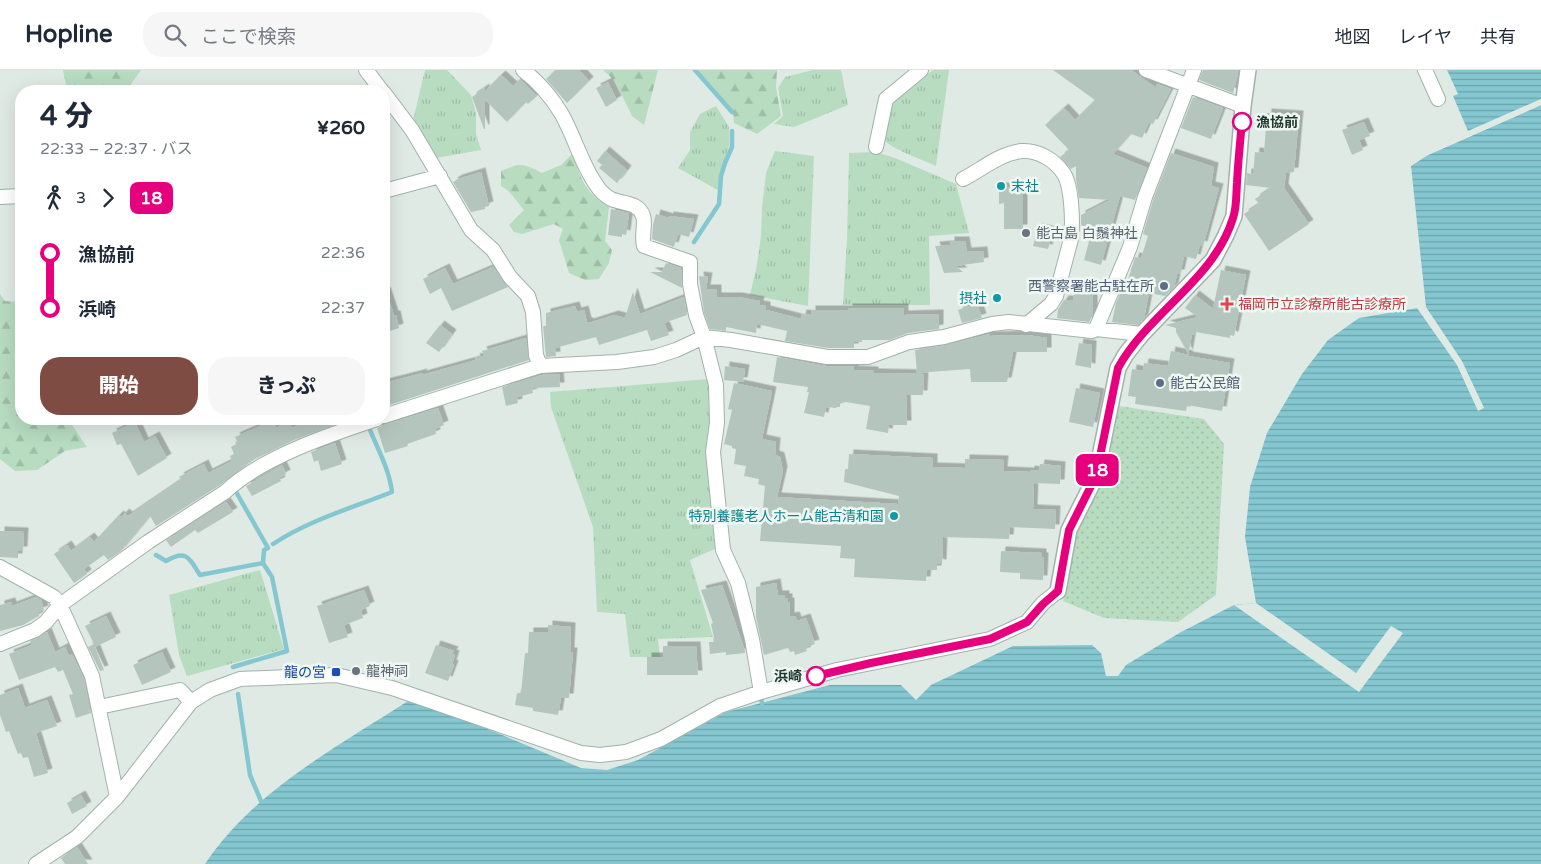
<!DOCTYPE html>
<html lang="ja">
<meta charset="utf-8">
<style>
body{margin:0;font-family:"Varela Round","Noto Sans JP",sans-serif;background:#f6f6f7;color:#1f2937;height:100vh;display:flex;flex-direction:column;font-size:19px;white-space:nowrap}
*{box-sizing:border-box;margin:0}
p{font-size:16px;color:#747a83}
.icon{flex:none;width:28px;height:28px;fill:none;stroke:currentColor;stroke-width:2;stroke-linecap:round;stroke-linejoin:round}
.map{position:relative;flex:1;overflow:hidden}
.side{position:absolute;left:15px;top:15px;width:375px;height:340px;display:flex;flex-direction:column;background:#fff;border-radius:20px;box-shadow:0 5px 20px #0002}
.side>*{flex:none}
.badge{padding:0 10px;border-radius:8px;font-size:18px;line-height:32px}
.map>.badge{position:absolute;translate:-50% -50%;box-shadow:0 0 0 2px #fff}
.legs{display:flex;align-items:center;gap:8px;height:55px;padding:0 25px;font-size:16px}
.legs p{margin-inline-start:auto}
.summary{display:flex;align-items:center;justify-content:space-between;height:85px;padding:0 25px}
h1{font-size:28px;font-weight:800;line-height:38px}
.cta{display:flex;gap:10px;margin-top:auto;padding:10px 25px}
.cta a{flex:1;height:58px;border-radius:20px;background:#7f4c44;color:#fff;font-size:20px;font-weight:800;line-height:58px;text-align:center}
.cta a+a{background:#f6f6f7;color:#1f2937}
ul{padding:0 25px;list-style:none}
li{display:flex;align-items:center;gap:18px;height:55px;font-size:19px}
li i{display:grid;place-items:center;width:8px;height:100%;margin:0 6px;background:currentColor}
li i::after{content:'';width:12px;height:12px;margin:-6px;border:4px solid;border-radius:50%;background:#fff}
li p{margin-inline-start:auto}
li:first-child i{background:linear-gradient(#0000 50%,currentColor 0)}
li:last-child i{background:linear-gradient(currentColor 50%,#0000 0)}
header{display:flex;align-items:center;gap:30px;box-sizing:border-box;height:70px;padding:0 25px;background:#fff;border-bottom:1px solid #e0e1e3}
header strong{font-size:24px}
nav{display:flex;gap:28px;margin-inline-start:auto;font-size:18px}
.search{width:350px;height:45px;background:#f6f6f7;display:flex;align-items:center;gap:12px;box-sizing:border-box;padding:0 18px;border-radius:20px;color:#747a83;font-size:19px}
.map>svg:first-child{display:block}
.grass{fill:url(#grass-tufts)}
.forest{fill:url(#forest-firs)}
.park{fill:url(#park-dots)}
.water{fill:url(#water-rules)}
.pier{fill:#dfeae5}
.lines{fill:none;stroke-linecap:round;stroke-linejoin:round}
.stream{stroke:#85c7d1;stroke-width:4.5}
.building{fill:#b4c5be;filter:url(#shadow)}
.minor-casing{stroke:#a2b2ac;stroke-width:16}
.tertiary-casing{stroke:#a2b2ac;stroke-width:18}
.minor{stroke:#fff;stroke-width:14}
.tertiary{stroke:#fff;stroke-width:15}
.line-1-casing{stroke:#fff;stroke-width:11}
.line-1{stroke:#e6007e;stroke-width:8}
.stop-1-dot{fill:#fff;stroke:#e6007e;stroke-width:2.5}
.culture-dot{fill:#0f9aa8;stroke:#eff7f3;stroke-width:2}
.worship-dot{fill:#6b7280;stroke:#eff7f3;stroke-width:2}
.service-dot{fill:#5c6f8a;stroke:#eff7f3;stroke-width:2}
.health-dot{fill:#e0444e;stroke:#eff7f3;stroke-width:2}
.transit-dot{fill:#1a4fb4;stroke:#eff7f3;stroke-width:2}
.labels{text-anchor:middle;stroke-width:5;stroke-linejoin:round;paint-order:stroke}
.stop-label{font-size:14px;font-weight:bold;fill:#203a32;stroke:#eff7f3;text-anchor:start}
.culture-label{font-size:14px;fill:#0d838f;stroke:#eff7f3;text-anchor:end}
.worship-label{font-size:14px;fill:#5b616d;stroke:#eff7f3;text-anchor:start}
.service-label{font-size:14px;fill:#4e5e75;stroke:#eff7f3;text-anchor:end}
.health-label{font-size:14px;fill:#be3a42;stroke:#eff7f3;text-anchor:start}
.transit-label{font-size:14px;fill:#164399;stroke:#eff7f3;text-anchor:end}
</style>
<header>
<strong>Hopline</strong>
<div class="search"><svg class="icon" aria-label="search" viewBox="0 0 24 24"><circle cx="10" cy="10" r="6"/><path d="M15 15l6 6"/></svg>ここで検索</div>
<nav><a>地図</a><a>レイヤ</a><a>共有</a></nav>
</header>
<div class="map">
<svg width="1541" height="794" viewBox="0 0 1541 794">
<defs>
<pattern id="grass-tufts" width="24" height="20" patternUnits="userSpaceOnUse" patternTransform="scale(1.25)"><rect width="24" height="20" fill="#b7dcc0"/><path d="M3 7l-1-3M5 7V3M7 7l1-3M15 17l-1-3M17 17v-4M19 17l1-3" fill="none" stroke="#9dbea5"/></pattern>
<pattern id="forest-firs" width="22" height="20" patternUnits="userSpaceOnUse" patternTransform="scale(1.25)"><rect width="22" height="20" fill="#b7dcc0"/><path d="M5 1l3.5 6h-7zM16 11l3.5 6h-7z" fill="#9dbea5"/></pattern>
<pattern id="park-dots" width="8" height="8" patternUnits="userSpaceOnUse" patternTransform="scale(1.25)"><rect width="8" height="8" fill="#b7dcc0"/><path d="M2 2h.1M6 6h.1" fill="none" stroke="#9dbea5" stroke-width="1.8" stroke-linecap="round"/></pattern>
<pattern id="water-rules" width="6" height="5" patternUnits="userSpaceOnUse" patternTransform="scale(1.25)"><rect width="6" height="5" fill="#85c7d1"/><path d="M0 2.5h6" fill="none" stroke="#6ca3aa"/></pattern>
<filter id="shadow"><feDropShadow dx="4.5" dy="-4.5" stdDeviation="0" flood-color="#0004"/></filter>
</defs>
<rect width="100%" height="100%" fill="#dfeae5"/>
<path class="grass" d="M425,0h22l24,25 5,18v21l5,16 -45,8 -24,-33z
M813,0h28l7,35 -54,22 -20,-3 9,-8 -5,-28 7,-11z
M933,0h16l-13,96c-10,-5 -51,-19 -54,-29 -2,-7 5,-26 7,-34z
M716,36l13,21v19l-10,30 -1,14 -40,-22 12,-18v-18l10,-18z
M775,81l39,5 -6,150 -58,-11 7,-30 4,-29 1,-29 4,-34z
M876,82l19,6 61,26 13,49 -40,3 1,69h-87l4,-66 2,-86z
M709,309l4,13 4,156 -27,12 23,77 -55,2 2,18h-30l-5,-43 -28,-2 -4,-85 -42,-120 -1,-15z
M260,500l24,79 -97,27 -8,-21 -10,-60z"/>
<path class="forest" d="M63,0h78l-15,21h-53l-7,-6z
M603,0h55l-14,55 -12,-9 -17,-35z
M697,0h80l-1,17 5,29 -24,18 -23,-11 -1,-11z
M573,83c8,27 11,38 36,54l-4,34 7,9 -3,13 -10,16 -14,1 -16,-7 -10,-33 4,-11 -9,-5 -32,10 -8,-2 -5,-7 15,-15c-8,-9 -13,-19 -23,-24v-15c19,-8 23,-8 41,2l19,-8z
M0,224l5,7 16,1v117h47l19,28 -22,4 -28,19 -22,1 -15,-12z"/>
<path class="park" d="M1119,336l85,13 20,25 -8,151 -38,27 -74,-4 -41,-17 5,-14 7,-51 29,-56z"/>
<path class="water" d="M1447,0h94v29l-73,32 -15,-35 5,-2z
M1541,35v759h-1336c49,-74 134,-118 206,-165l48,18 122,51 26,2 31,-10 88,-48 104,-27h71l15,15 15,-15 82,-39 79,-1 9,8 5,23h12l8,-11 55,-33 53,-27 22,-2 -11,-66 5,-50 17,-54 35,-59 26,-34 31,-22 58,-10 40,57 21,46 6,-3 -22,-47 -36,-54 -15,-141 17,-11z"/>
<path class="pier" d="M1541,32v3l-113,50 -1,-3z
M1256,533l100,70 35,-47 12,7 -44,59 -125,-87z"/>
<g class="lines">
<path class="stream" d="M695,0l37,42
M694,172l25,-38 2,-28 4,-13 7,-16v-16
M273,474c36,-24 79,-36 119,-52 -3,-24 -15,-44 -24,-67
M156,485l10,6c21,-12 23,-3 34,14l63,-12
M233,597l54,-16 -15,-74 -9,-14 1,-13 4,-2 -33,-58
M238,624l12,81 11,26
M761,628l1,5"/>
</g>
<path class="building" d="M556,0h23l10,11 -22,22 -21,-24z
M1053,0h78l25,18 1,-4 14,5 -18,35 -4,-2 -7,16 -11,-4 -18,20 34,14 -12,32 -15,-4 -19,69 -17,-5 8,-30 -11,-5v-10l29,-15 -31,-2 -3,-19v-13l-5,3 -11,-12 9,-7 -24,-25 19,-17 11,12 20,-20z
M1203,0h36l-6,23 -34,-13z
M501,5l12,11 7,-7 17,17 -9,8 -2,-2 -19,20 -22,-22v29h-1l-12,-32 13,-9v3z
M608,12l9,18 -11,7 -10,-19z
M1193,27l30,11 -12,31 -30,-11z
M1267,43l32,2 -5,57 -8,1 -2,15 25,36 -40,27 -25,-37 15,-10 -4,-5 16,-11 -25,-3 1,-12 6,1 2,-22 9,1z
M1364,52l6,14 -11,4 4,10 -11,5 -10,-25z
M605,81l22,19 -10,13 -18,-15 3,-3 -5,-4z
M1171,83l43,14 -3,19 8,2 -16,58 -3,-1 -4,14 -12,-3 -4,18h-3l-3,13 -9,9 -16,-3 -5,25 -6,7 -26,-3 4,-19 10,-23h2l7,-23 6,1 7,-22 -5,-2 10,-34z
M481,102l8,34 -4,1v2l-14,3 -18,-30 5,-3z
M999,117h24v42h-19v-26l-5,1z
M611,139l18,4 -3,22 -4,-1v3l-14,-2z
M656,144l13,4v-2l25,3 -5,18 -11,-3 -4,13 -22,-8 1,-14z
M1038,158l15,3 -5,18 -15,-3z
M950,171h15l2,11 16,-1 1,11 -28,4 7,6 -19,1 -9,-27 15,-1z
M666,193l15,5 1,20 -32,-16h12z
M493,197l15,20 -56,24 -11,-23 -11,6 -7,-15 22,-11 8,16z
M1221,200l25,5 -12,61 -4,-1v3l-34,-6v3l-4,-1 -4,22 42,7 -8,48 -35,-6 -1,6 -51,-7 1,-7 -8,-1 4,-27 11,2 1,-8 24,3 3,-15 18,4 -13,-23v-4l-11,-3 33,-8 -13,-9 10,-13 18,14z
M699,206l9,1 -2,12h11v8h21l22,4 -1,4 7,1v4l35,9 1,-5 9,1v-5h37v-2h56v7l35,-1v15l-31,4 -18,7h-28v2h-8v6h-26l-43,-7 2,-10 -30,-7 -1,9 -30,-6v4l-16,-2 -6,-16z
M386,221l8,24h2l3,13 -15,5v-41z
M633,222l7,22 44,-17 3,18 -23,8 5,12 -18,6 -4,-11 -48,15 -3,-8 -41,11 1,8 -10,1 -3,-31h3v-13l29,-7 2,6 7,-2 3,12h2v1l25,-8 11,3z
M1074,223l19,1v20l-4,8 -32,-4 1,-8 6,-10h9z
M977,233l5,15 -20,5 -4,-13z
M440,255l12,9 -13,18 -13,-9z
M990,264v2l37,-1 20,3v14h-34l-6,30h-36l-1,-13 -53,4 -2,-23 31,-5z
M526,268l3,22 -143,46 -2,-10v-13l39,-10 -1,2 54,-15 -1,-2 9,-2 -2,-5z
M1079,273l13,2 -1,23 -16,-3z
M777,287l49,9h28v4l20,1v2l50,1 -1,21h-17l1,30h-18l-1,8 -22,-4 4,-23 -30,-5v6h-3l-1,1 -10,-1 -2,10 -20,-4 5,-21h-2l1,-5 -35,-5z
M725,296l20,3 -2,13 -19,-2z
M559,304l1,13 -28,1 1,5 -16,4 1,6 -12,3 -4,-19 40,-12z
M734,313l38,8 -10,48 14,3 -1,13 5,2 3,14 -6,26 121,7 1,-8 -55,-14 1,-13h3l1,-15 84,4v9l32,1v-9l39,1 -1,11 27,1v-2l9,1 1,-7 21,2 -1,18 -26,-1 -1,26 23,1 -1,19 -45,-2 -1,12 -66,-2 -1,27 -5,-1v7h-10l-1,11 -72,-4 1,-18 -15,-1 1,-12 -81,-5 5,-55 -7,-2 1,-5 -15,-3 2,-10 -12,-2 2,-15 -4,-1v-2l-8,-2 8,-34 -4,-1z
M1076,318l24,5 -7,34 -24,-5z
M438,338l6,17 -9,4 1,5 -29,10 1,2 -23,7 -8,-25 7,-3z
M313,349h37l-56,21 -41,20 -33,25 -64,41 -6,-10 -29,35 -13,9 -4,-5 -20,14 3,5 -13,9 -20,-29 13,-9 4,6 19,-14 4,5 25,-27 2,2 4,-4 3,3 53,-36 -2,-3 25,-13 4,9 24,-12 -2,-5 4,-2 -3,-7 7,-4 -3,-6 39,-17 2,8 12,-7 4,7z
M135,352l9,20 11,-6 12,22 -29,18 -17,-32 -4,1 -5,-12z
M335,373l7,21 -21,7 -3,-11 -4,2 -3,-10z
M282,395l4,9 -7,4 2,3 -29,15 -6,-10z
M226,432l7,10 -35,21 -3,-3 -24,17 -5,-7z
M0,461l24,1 -1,19h-5v7l-18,-1z
M1001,481l41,2v4h2l-1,23 -23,-1v-6l-20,-1z
M776,513l2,12h7v3h3v4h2v15l5,-1 2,5 9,-3 9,26 -10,3 2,4 -12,4 -1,-4 -4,1 -2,-4 -24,7 -8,-38v-30z
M722,515l23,66v2l-19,2v-3l-16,2 -1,-12h6l-4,-18 2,-1 -12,-33z
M364,520l6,16 -9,4 2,8 -19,7 4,12 -19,6 -12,-37z
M36,527l5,3 3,10 -6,2 1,4 -16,9 -23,6v-26l11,-3 1,4z
M106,546l10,21 -21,10 9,23 -4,1 -12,-24 6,-3 -9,-18z
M548,555l23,2 -1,25h3l-4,46h-8l-3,17 -25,-4v-3l-18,-3 2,-12h4l4,-40h3l1,-21h19z
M47,562l8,20 10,-5 4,9 3,-2 12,25 7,34 -15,5 -7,-23 4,-1 -10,-24 -5,2 -3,-5 -36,13 -10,-26 23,-9 -2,-4z
M436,575l18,6 -2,3 3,1 -3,9 2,1 -6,16 -23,-8z
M663,576h33l2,29h-51v-18h16z
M162,582l9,20 -29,13 -9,-20z
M18,618l7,20 22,-8 10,26 -21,7 12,40 -14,4 -6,-20 -5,1 -2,-5 -3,1 -9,-23 -3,1 -6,-17v-20z
M81,725l6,11 -15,8 -5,-11z
M77,777l11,17h-23l-4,-6z"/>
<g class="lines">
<g class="minor-casing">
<path id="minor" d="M366,0l16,21
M523,0c14,11 29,28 38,43 14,24 20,51 36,73 3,5 9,10 14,13 11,5 28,3 32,17 3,8 -2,20 1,30l46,16v22l6,31 8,22 12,48 1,38 -4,29 10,98 15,33 14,56 9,53
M1146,0l97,36
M1425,0l13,29
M384,23l28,37 59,100 22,20 17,27 18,19 5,16 3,43 4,11
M876,77l10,-48 35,-29
M963,109c18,-9 37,-26 59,-28 16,-1 33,9 42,23 8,13 9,49 7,65l-15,57 -5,8 -25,21
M384,121l56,-15
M0,127l21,-1
M1096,259l34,-82 15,-50 49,-127
M384,346l156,-50 77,-4 37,-5 22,-7 28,-13 27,3 96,17h41l41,-15 35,-5 48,-13 17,-2 83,9 4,-2 46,5
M0,497l54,30 6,8 32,71 25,121
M0,574l35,-14 11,-8 14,-17 88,-63 77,-50c37,-35 104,-57 152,-73
M99,637l81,-17 11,12
M36,794l41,-27 40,-40 74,-95 19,-12 30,-11 96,-4 56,13 189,65 19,2 26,-3 35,-13 59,-33 41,-14 76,-22 153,-31 37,-17 16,-19 15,-12"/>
</g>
<g class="tertiary-casing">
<path id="tertiary" d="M1058,521l11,-61 27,-54 22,-108 8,-14 16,-20 71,-74 13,-25 8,-19 9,-110 5,-36"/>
</g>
<use href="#minor" class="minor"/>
<use href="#tertiary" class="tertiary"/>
</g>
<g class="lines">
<g class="line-1-casing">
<path id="line-1" d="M816,606l55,-13 119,-24 37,-17 16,-18 15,-13 11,-61 27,-54 22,-108c31,-56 96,-88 115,-150 4,-11 3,-24 4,-35 1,-20 3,-40 5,-61"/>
</g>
<use href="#line-1" class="line-1"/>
</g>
<g class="stop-1-dot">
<circle cx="1242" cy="52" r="9"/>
<circle cx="816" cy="606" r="9"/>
</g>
<g class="culture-dot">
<circle cx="1001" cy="116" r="5"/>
<circle cx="997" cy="228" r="5"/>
<circle cx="894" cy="446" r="5"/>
</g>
<g class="worship-dot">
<circle cx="1026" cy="163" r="5"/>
<circle cx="356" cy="601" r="5"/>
</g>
<g class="service-dot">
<circle cx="1164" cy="216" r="5"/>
<circle cx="1160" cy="313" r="5"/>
</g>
<path class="health-dot" d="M1224.5 226.5h5v5h5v5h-5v5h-5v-5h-5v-5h5z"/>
<rect class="transit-dot" x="331" y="597" width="10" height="10" rx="2.5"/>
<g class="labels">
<g class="stop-label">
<text x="1256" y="57">漁協前</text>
<text x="802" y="611" text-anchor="end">浜崎</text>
</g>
<g class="culture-label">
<text x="1011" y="121" text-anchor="start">末社</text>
<text x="987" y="233">摂社</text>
<text x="884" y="451">特別養護老人ホーム能古清和園</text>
</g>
<g class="worship-label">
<text x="1036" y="168">能古島 白鬚神社</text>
<text x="366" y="606">龍神祠</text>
</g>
<g class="service-label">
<text x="1154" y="221">西警察署能古駐在所</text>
<text x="1170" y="318" text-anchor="start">能古公民館</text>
</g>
<g class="health-label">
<text x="1238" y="239">福岡市立診療所能古診療所</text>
</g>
<g class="transit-label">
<text x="326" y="607">龍の宮</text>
</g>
</g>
</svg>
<b class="badge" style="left:1097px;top:400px;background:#e6007e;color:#fff">18</b>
<section class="side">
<div class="summary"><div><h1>4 分</h1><p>22:33 – 22:37 · バス</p></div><b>¥260</b></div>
<div class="legs"><svg class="icon" aria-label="walk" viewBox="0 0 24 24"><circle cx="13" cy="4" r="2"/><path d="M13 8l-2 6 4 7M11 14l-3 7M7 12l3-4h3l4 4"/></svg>3<svg class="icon" aria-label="forward" viewBox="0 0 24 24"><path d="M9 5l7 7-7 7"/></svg><b class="badge" style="background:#e6007e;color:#fff">18</b></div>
<ul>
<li><i style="color:#e6007e"></i><b>漁協前</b><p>22:36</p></li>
<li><i style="color:#e6007e"></i><b>浜崎</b><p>22:37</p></li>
</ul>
<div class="cta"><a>開始</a><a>きっぷ</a></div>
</section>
</div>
